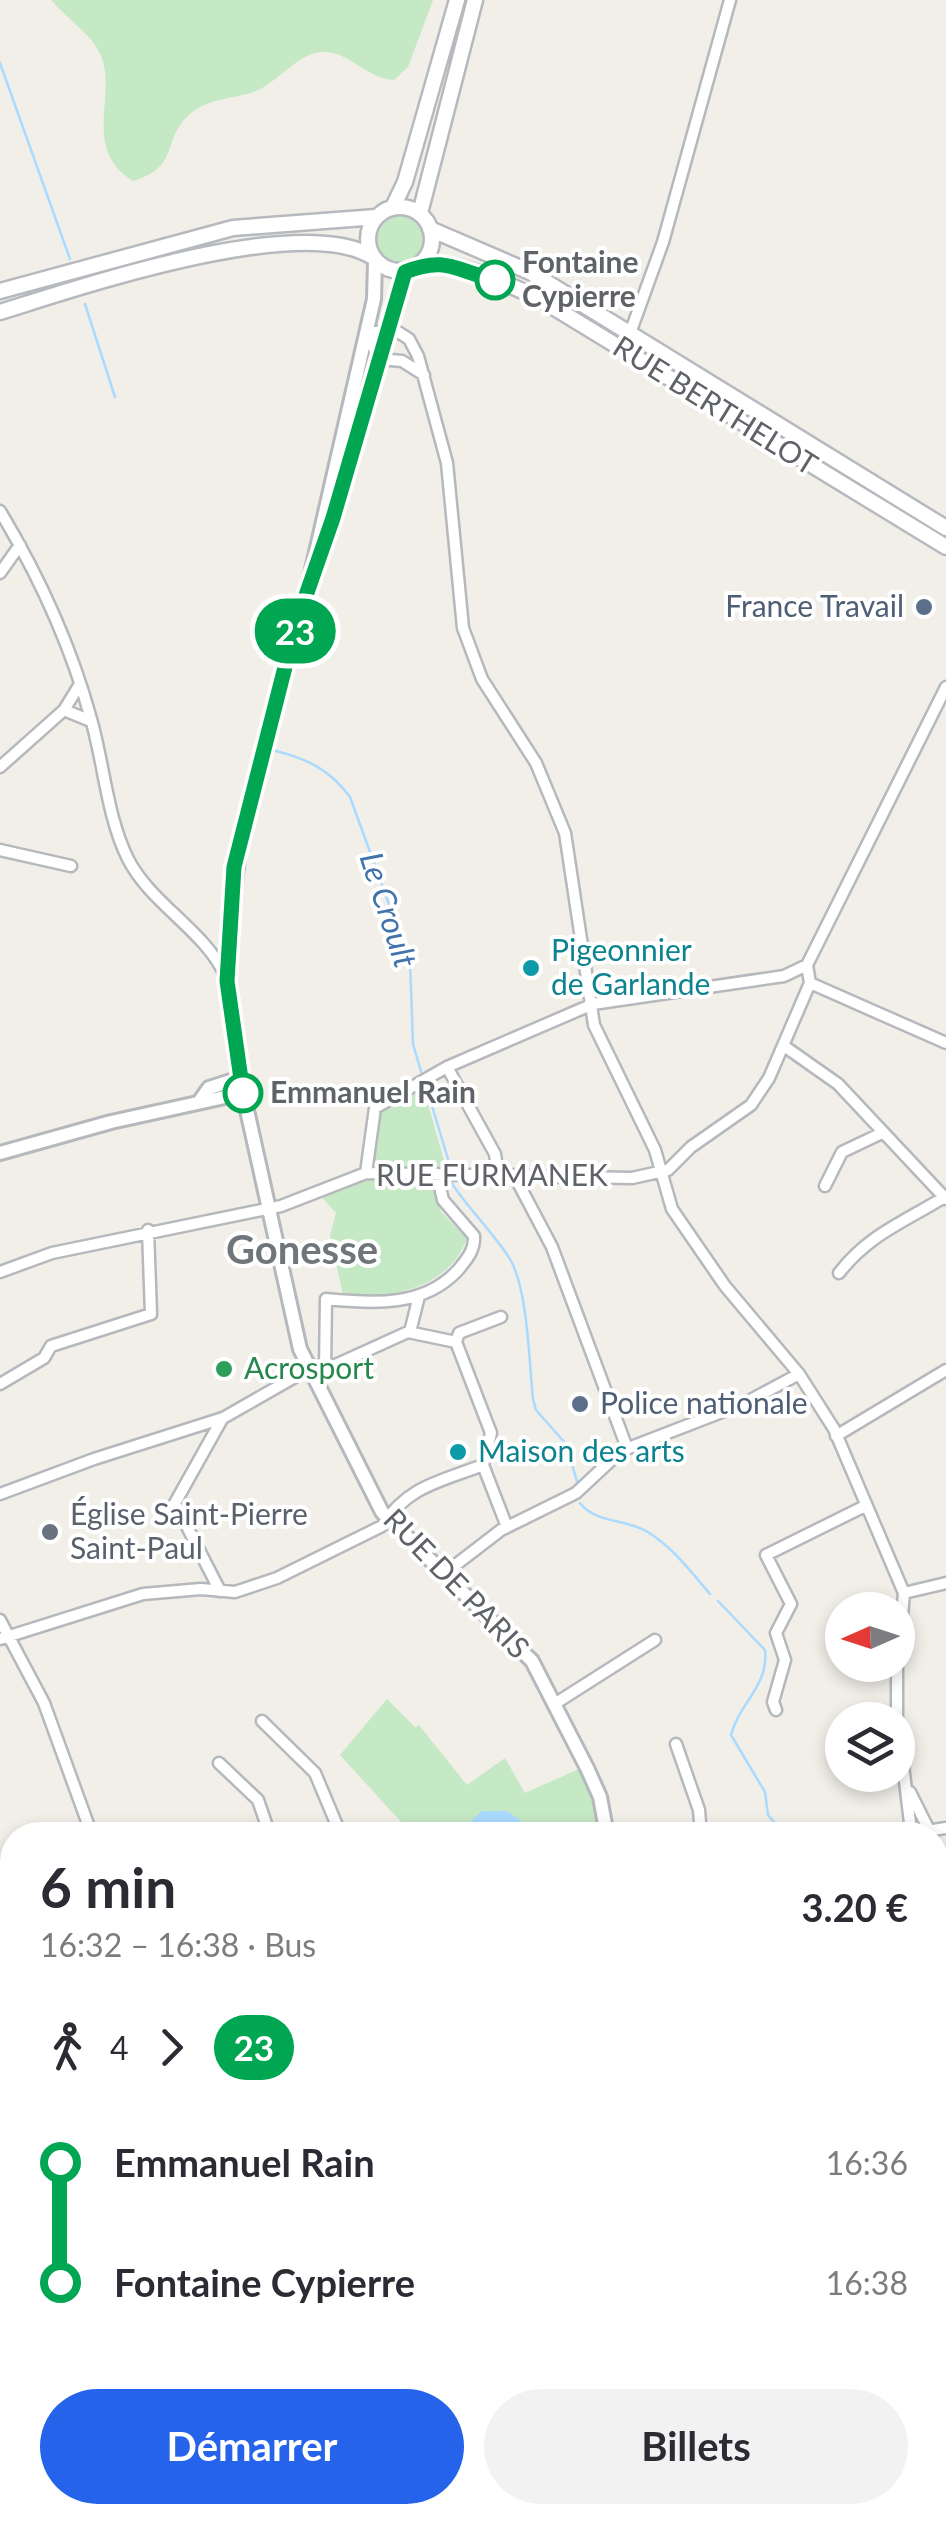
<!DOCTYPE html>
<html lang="fr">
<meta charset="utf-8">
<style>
body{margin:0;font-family:Lato,sans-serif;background:#f2f2f3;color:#2b2b33;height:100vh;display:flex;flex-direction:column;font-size:38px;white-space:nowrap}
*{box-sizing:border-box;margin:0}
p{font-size:32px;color:#7c7c81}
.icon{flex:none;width:55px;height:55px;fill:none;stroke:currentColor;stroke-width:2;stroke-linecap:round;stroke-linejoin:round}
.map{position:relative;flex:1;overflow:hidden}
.details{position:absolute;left:0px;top:1822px;width:948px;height:702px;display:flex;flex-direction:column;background:#fff;border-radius:40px 40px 0 0;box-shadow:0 5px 15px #0003}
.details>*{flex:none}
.badge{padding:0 20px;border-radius:32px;font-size:35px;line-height:65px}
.needle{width:65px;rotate:267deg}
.buttons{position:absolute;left:825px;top:1592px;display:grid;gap:20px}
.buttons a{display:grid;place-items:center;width:90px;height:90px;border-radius:50%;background:#fff;box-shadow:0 5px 15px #0003;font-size:50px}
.map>.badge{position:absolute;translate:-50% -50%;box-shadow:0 0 0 5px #fff}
.legs{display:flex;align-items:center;gap:15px;height:110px;padding:0 40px;font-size:32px}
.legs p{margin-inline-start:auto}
.head{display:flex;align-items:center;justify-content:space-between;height:170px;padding:0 40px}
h1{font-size:55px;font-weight:700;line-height:75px}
.action{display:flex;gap:20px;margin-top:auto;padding:20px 40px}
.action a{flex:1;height:115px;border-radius:60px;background:#2563eb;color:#fff;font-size:40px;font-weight:700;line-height:115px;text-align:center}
.action a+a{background:#f2f2f3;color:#2b2b33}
ul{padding:0 40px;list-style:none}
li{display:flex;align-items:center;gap:35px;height:120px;font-size:38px}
li i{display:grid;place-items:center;width:15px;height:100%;margin:0 12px;background:currentColor}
li i::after{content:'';width:25px;height:25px;margin:-12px;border:8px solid;border-radius:50%;background:#fff}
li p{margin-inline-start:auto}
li:first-child i{background:linear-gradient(#0000 50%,currentColor 0)}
li:last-child i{background:linear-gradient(currentColor 50%,#0000 0)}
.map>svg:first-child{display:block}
.green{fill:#c5e8c5}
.water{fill:#aadaff}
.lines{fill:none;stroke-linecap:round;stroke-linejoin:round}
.stream{stroke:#aadaff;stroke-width:2.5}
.minor-casing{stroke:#b5b8bc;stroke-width:15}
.tertiary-casing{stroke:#b5b8bc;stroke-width:18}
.secondary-casing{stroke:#b6babf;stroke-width:19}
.primary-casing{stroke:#f2c960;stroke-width:20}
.minor{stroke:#fff;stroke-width:10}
.tertiary{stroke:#fff;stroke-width:12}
.secondary{stroke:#fff;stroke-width:14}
.primary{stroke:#fff2af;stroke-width:15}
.line-1-casing{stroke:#fff;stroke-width:22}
.line-1{stroke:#00a651;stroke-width:15}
.stop-1-dot{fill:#fff;stroke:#00a651;stroke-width:5}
.service-dot{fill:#5c6f8a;stroke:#fff;stroke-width:4}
.culture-dot{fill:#0f9aa8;stroke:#fff;stroke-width:4}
.leisure-dot{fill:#2e9e5b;stroke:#fff;stroke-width:4}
.worship-dot{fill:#6b7280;stroke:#fff;stroke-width:4}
.labels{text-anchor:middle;stroke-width:8;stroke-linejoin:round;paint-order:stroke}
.stop-label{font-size:30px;font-weight:bold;fill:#5f6368;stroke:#fff;text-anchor:start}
.street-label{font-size:30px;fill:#5f6368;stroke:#fff}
.service-label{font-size:30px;fill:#4e5e75;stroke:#fff;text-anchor:end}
.culture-label{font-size:30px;fill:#0d838f;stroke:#fff;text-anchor:start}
.leisure-label{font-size:30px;fill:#27864d;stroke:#fff;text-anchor:start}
.worship-label{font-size:30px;fill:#5b616d;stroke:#fff;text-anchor:start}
.water-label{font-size:32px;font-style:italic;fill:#4174aa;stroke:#fff}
.district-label{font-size:40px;font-weight:bold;fill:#70757a;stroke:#fff}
</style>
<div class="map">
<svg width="946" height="2524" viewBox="0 0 946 2524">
<rect width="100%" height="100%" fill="#f1efe8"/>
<path class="green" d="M51,0h382l-25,67 -14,13c-27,-1 -45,-29 -71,-28 -24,0 -45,30 -67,39 -21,8 -48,7 -66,23 -30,26 -8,52 -57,67 -57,-36 -8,-95 -38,-136 -12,-16 -31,-30 -44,-45z
M377 239a23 23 0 1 1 46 0a23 23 0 1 1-46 0Z
M423,1086l23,82 -68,1 -6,-11 8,-49z
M375,1178l58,6 8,28 26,26c-18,51 -75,59 -123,61l-14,-63 6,-23 -16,-18z
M387,1699l28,28 4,-2 48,60 38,-27 20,35 56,-25 17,37 4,30h-189l-73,-80z
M12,2014v180l-12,2v-181z
M946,2114v142l-11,-9v-121z"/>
<path class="water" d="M482,1811h25l17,12v12h-58l1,-10z"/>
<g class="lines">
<path class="stream" d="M0,63l70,196
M85,304l30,93
M276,751c32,8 54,19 74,46l60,165 3,82 10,34
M426,1086l25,83
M451,1181c2,10 49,59 60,80 17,31 18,101 22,138l3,11 30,34 12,41
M580,1503c15,20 45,16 66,28 26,15 45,41 64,63
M718,1601l47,49c4,36 -26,53 -34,85l34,57 3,23 17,20
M935,2232l9,16 -9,20
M935,2357l11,13"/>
<g class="minor-casing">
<path id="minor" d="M624,350l39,-108 67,-242
M424,375l-22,-14 -23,-2 -13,-27h32l11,7 9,17 29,107 16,165 19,51 54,84 29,70 29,192 61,125 17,59 53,77 74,88 35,55 70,164 -6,68
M0,511c39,65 71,135 91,208 13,45 16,98 37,140 23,45 76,71 97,116
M0,573l20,-28
M64,710l16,-26
M0,767l64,-57 27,11
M0,850l71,16
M810,983l136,60
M784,1046l54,38 108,115
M447,1067l48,87 3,21
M366,1173l9,-65 72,-41 146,-63 191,-28 23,-11 139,-278
M514,1175l38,72 75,201
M825,1186l17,-34 40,-19
M0,1272l52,-19 229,-47 85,-33 266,5 36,-8 23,-23 60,-42 18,-27 41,-95 -3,-18
M839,1273c30,-39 67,-52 107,-77
M410,1332l9,-36
M456,1342l35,91 -8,32 24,62
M456,1342l3,-9 42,-16
M325,1369l1,-70c47,4 97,9 132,-29 9,-11 17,-20 16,-34l-31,-36 -6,-26
M322,1371l86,-39 48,10
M0,1384l44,-26 7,-12 100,-32 -3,-84
M836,1436l110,-66
M0,1494l94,-35 129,-41 86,-49
M445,1573l56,-43 75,-37 45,-42 124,-48 54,-29
M220,1591l-45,-88 47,-84
M904,1593l42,-10
M0,1620l44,83 48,132
M0,1639l143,-45 58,-5 34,3 42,-14 105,-52c26,-40 57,-44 101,-61
M897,1665v55
M556,1703l99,-63
M776,1710l-3,-8 12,-42 -9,-27 15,-29 -25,-49 97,-48
M262,1721l53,52 26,62
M898,1724l13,107
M676,1744l23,66 2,25
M219,1763l39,37 12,35
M910,1792l18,36
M901,1835l45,-7
M0,1882l11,2 1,7
M0,1928l12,-1
M0,2012l12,-1
M0,2330l12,-2
M252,2512l7,12
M378,2512l7,12
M407,2512l12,12
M628,2512l9,12
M768,2512l5,12
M567,2524l10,-12"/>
</g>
<g class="tertiary-casing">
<path id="tertiary" d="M375,262l-1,37 -63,275 -70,263 -13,99 -1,45 10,84 63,284 82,163 150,149 55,107 13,29 7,38
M327,534l78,-262
M199,1102l10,-14 31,-10
M0,1153l111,-31 132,-29"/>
</g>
<g class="secondary-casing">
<path id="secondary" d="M393,207l12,-25 52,-182
M368 239a32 32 0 1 1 64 0a32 32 0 1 1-64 0Z
M420,213l55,-213
M430,229l100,43 416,256
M422,262c39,0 83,21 118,37l406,248
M0,291l233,-63 143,-11
M0,312c81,-25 297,-99 371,-56
M431,2524l11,-12"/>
</g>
<g class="primary-casing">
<path id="primary" d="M935,2072l11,-12
M935,2089l11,-11
M782,2512l5,12
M797,2512l5,12"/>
</g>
<use href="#minor" class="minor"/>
<use href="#tertiary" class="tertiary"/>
<use href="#secondary" class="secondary"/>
<use href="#primary" class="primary"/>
</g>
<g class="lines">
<g class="line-1-casing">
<path id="line-1" d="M243,1093l-16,-112 7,-114 62,-243 37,-106 72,-246c41,-16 49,-2 90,8"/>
</g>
<use href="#line-1" class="line-1"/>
</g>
<g class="stop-1-dot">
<circle cx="495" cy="280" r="18"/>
<circle cx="243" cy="1093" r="18"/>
</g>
<g class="service-dot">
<circle cx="924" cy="607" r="10"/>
<circle cx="580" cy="1404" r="10"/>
</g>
<g class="culture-dot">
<circle cx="531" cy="968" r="10"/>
<circle cx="458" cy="1452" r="10"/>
</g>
<circle class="leisure-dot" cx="224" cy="1369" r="10"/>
<circle class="worship-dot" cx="50" cy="1532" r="10"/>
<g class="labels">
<g class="stop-label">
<text x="522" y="273">Fontaine<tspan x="522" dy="34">Cypierre</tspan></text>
<text x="270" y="1103">Emmanuel Rain</text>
</g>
<g class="street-label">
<text transform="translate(715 406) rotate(32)" y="10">RUE BERTHELOT</text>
<text x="492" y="1186">RUE FURMANEK</text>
<text transform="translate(456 1584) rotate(46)" y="10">RUE DE PARIS</text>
</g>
<g class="service-label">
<text x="904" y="617">France Travail</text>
<text x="600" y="1414" text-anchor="start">Police nationale</text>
</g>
<g class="culture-label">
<text x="551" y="961">Pigeonnier<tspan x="551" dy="34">de Garlande</tspan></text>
<text x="478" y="1462">Maison des arts</text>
</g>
<g class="leisure-label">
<text x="244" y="1379">Acrosport</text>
</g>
<g class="worship-label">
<text x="70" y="1525">Église Saint-Pierre<tspan x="70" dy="34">Saint-Paul</tspan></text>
</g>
<g class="water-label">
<text transform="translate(388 910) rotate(72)" y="11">Le Croult</text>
</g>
<g class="district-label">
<text x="302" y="1264">Gonesse</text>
</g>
</g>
</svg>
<div class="buttons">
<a><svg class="needle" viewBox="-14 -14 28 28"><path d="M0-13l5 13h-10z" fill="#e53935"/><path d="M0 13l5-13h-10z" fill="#7c7c81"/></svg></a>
<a><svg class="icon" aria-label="layers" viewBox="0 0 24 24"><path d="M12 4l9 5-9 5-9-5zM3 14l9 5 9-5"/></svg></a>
</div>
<b class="badge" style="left:295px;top:631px;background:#00a651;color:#fff">23</b>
<section class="details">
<div class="head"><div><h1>6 min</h1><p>16:32 – 16:38 · Bus</p></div><b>3.20 €</b></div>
<div class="legs"><svg class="icon" aria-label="walk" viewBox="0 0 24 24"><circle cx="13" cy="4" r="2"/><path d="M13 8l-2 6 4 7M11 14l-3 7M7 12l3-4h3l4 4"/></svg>4<svg class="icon" aria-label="forward" viewBox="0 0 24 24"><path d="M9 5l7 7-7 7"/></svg><b class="badge" style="background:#00a651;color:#fff">23</b></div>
<ul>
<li><i style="color:#00a651"></i><b>Emmanuel Rain</b><p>16:36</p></li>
<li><i style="color:#00a651"></i><b>Fontaine Cypierre</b><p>16:38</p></li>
</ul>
<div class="action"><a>Démarrer</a><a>Billets</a></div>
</section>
</div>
